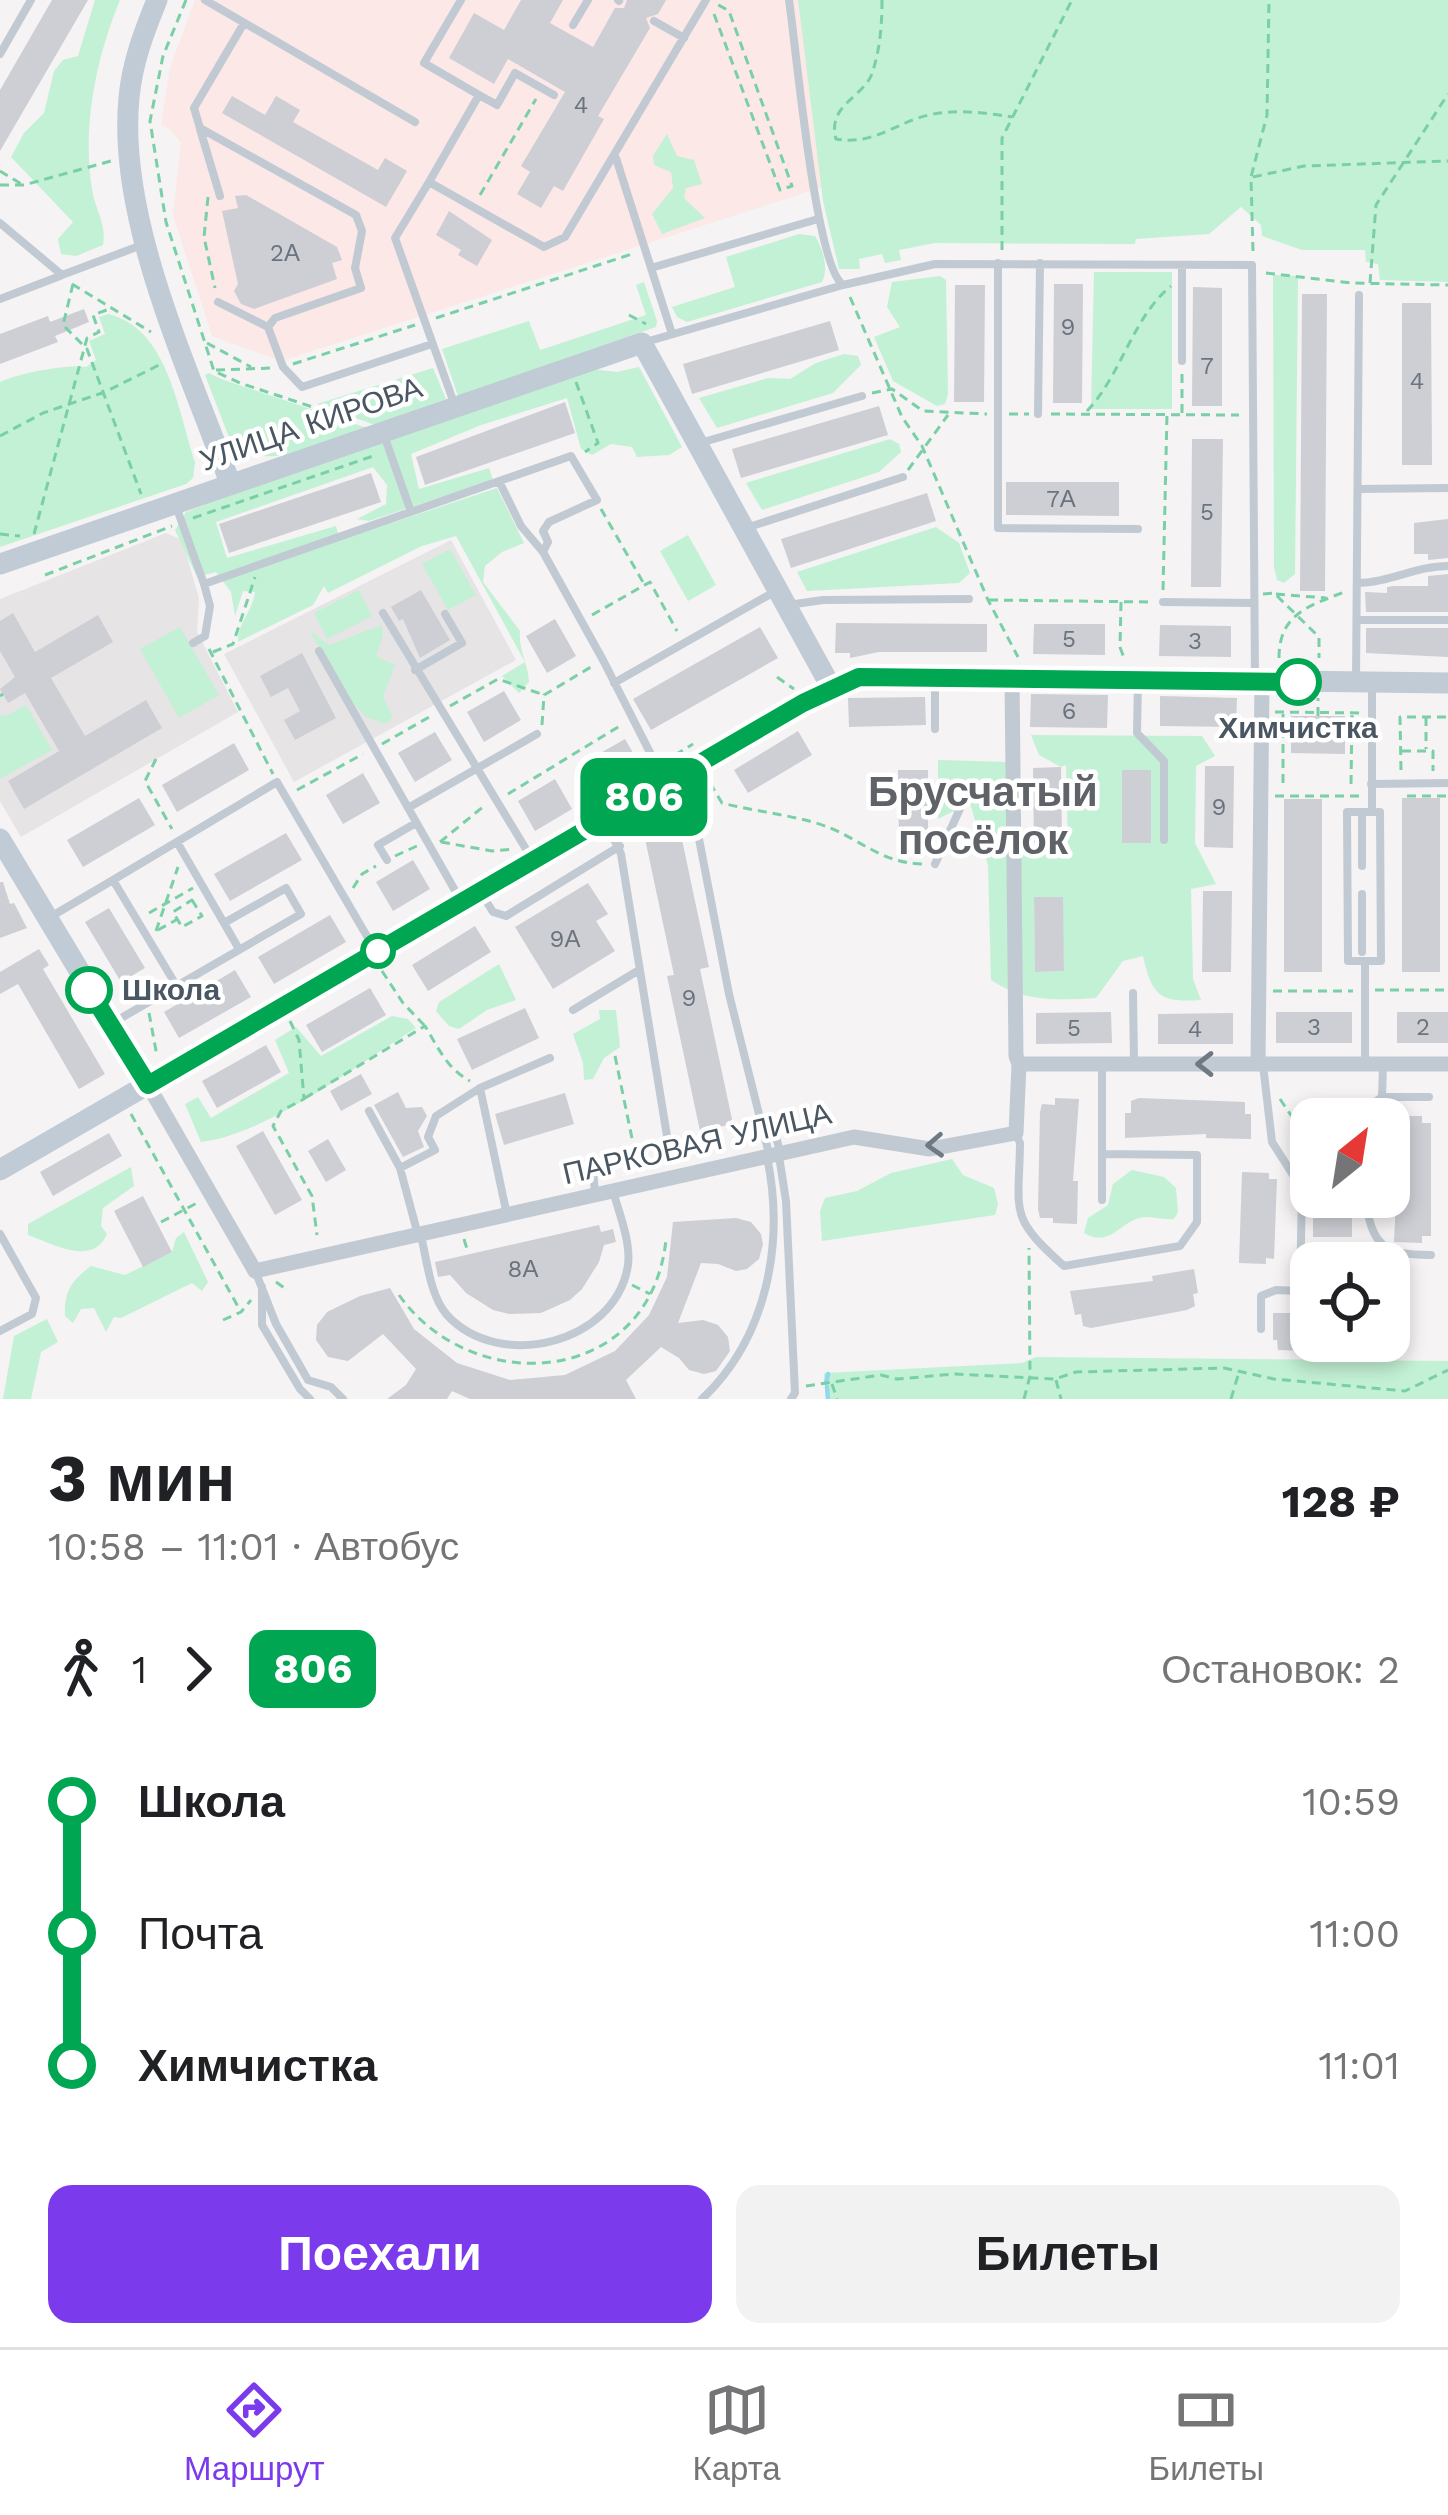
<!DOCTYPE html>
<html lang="ru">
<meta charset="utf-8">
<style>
body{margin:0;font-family:"Work Sans",sans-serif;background:#f2f2f2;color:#202124;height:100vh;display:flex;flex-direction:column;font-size:45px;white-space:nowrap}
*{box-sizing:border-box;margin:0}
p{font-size:39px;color:#757577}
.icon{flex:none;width:66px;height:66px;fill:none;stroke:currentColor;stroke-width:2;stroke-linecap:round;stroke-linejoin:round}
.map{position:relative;height:1399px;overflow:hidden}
.drawer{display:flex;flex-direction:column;background:#fff;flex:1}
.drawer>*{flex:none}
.badge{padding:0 24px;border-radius:18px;font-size:42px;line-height:78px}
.needle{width:78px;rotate:30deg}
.tools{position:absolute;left:1290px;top:1098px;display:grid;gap:24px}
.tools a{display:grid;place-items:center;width:120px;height:120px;border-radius:24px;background:#fff;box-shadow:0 6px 18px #0003;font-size:60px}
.map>.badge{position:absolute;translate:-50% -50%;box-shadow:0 0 0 6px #fff}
.legs{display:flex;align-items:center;gap:18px;height:132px;padding:0 48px;font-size:39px}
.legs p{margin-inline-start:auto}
.head{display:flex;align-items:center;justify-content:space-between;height:204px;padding:0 48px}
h1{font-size:66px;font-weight:700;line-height:90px}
.action{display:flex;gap:24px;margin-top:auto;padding:24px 48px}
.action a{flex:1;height:138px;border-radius:24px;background:#7c3aed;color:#fff;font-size:48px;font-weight:700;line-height:138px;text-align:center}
.action a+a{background:#f2f2f2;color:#202124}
ul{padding:0 48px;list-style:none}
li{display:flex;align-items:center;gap:42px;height:132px;font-size:45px}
li i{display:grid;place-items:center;width:18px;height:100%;margin:0 15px;background:currentColor}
li i::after{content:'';width:30px;height:30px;margin:-15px;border:9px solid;border-radius:50%;background:#fff}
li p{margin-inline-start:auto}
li:first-child i{background:linear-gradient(#0000 50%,currentColor 0)}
li:last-child i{background:linear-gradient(currentColor 50%,#0000 0)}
.tab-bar{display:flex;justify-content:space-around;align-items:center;height:168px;border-top:3px solid #e0e0e0;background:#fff;font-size:33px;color:#757577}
.tab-bar a{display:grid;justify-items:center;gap:6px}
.tab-bar .active{color:#7c3aed}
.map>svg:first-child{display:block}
.education{fill:#e6e4e5}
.medical{fill:#fce8e6}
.green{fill:#c3f1d5;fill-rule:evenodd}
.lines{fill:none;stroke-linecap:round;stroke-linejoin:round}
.stream{stroke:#90daee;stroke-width:4.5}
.building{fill:#cdcfd5}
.path{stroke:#7ad0a6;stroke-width:3;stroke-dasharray:9 6;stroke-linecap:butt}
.lane{stroke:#c1cad2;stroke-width:8}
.street{stroke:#c1cad2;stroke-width:15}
.secondary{stroke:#c1cbd6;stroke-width:21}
.oneway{stroke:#6e7983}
.line-1-casing{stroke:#fff;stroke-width:27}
.line-1{stroke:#00a651;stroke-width:18}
.stop-1-dot{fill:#fff;stroke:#00a651;stroke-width:6}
.labels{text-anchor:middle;stroke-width:9;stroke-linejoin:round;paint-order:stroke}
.number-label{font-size:24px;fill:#6b747e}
.street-label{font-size:30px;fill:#4a5661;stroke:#fff}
.stop-label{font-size:30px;font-weight:bold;fill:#4a5661;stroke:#fff}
.district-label{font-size:42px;font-weight:bold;fill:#5f6368;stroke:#fff}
</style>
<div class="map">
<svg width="1448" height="1399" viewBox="0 0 1448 1399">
<rect width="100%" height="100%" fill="#f5f3f3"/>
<path class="education" d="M166,533l16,7 17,58 -2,34 41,80 -217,125 -21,-36v-202z
M451,540l65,120 -222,122 -70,-128z"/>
<path class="medical" d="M195,0h603l25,187 -542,174 -69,-25 -39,-121 8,-72 -10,-13 -10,-5 9,-57z"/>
<path class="green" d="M95,0h25c-24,58 -38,127 -28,189 3,21 15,35 11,56l-27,11 -15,-2 -3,-15 15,-17 -62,-65 13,-24 20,-20 10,-42 9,-11 15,-4z
M798,0h650v282l-68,-2 -2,-16 -12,-2 -1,-12h-63l-40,-14 -1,-11 -20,-18 -32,27 -73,5 -1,5 -200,-1 -36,7 2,10 -16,3 -3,-9 -23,5 1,10h-21l-16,-68z
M667,134l10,22 17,4 8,24 -16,4 -2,10 21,20 -43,16 -10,-20 21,-26 -2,-16 -17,-7 -1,-9z
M799,234l16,2c8,12 14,34 7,46l-135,40 -10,-5 -5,-10 63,-20 -9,-30z
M1094,272h78v137h-81z
M1273,275l25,1 -3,298 -11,9 -7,-3 -3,-13z
M940,276l6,4 2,114 -3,10 -8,2 -44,-25 -19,-44 26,-10 -13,-20 5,-25z
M644,282l13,39 -1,6 -198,69 -16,-47 87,-28 11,29 106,-35 -10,-30z
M108,314c60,14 70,97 87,148l-2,16 -7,6 -186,63v-165c19,-9 67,-18 86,-15l10,-7 -7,-19 16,-7 -6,-17z
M844,354l14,2 3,9 -28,28 -116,35 -18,-30 69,-20 22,1 26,-16z
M639,367l43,80 -13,8 -32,2 -5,-10 -21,-3 -19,11 -11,-6 -14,-51 -86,27 -70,29 8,35 70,-21 4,12 -124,41 -12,-2 29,-15 1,-19 -14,-18 -157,55 11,36 109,-32 4,14 157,-52 27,55 -22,9 -17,14 -2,16 37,49c-2,18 8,32 9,51l-10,11 -17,-17 23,-14 -69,-126 -34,10 -94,47 -4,-7 -11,19 -75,37c0,-20 14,-29 17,-50l-12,-1 -8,25 -4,-24 -15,-20 -19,5 -22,-47 11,-18 183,-72 214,-72 34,4z
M433,368l13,31 -71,26 -58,-21z
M209,373l12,6 146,49c-43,14 -93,45 -135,17l-27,-70z
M890,439l9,5 2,8 -22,20 -117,38 -16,-27z
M936,527l23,16 11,30 -11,10 -152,8 -10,-19z
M688,535l28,50 -28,16 -28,-50z
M450,549l26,46 -28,15 -26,-46z
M359,590l13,26 -45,23 -13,-26z
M382,625l1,11 -7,20 19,9 -12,32 10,20 -8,7 -19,-7 -15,-16 -42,-71 20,15z
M180,627l39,68 -40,23 -39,-69z
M26,705l26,45 -52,29v-64l6,1z
M1031,735l171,1 13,20 -19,10 -1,77 21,41 -25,5 2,90 8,21c-41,3 -49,-4 -58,-44l-20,5 -27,37c-40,2 -70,5 -105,-18l-3,-115 -18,-62 -32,16v-59l69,2v88l61,-2 -2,-83 -5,2 -22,-12zM1151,770l-1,73h-28v-72zM1062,897l2,74 -29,1 -1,-74z
M499,964l17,36 -29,10 -28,19 -10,-3 -13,-15 3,-9z
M599,1010h17l4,37 -16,11 -11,21 -9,1 -1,-17 -10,-29 27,-15z
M392,1016l16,3 8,9c-58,36 -150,107 -215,114l-16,-38 13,-7 13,21 78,-45 -14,-33 21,-13 25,29z
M952,1159l11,16 31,13 4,16 -3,11 -173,26 -2,-30 5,-13 32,-7 34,-18z
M131,1167l3,19 -31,22 -2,18 6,8c-14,33 -54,10 -79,1v-11z
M1132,1170l32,7 12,11 2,24 -4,7c-11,1 -20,-2 -29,-2 -25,2 -33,32 -61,16l4,-15 20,-13 5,-21z
M184,1232l24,50 -6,9 -10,-8 -71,35 -7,-1 -8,15 -12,-24 -13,1 -8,14 -8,-7c-1,-24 6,-35 26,-50l34,9 47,-23 4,-14z
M47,1319l11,23 -17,10 -10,47h-28l11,-63z
M1036,1357l412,4v38h-622l-2,-26 198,-10z"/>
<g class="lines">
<path class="stream" d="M826,1383l2,-9
M827,1387l1,12"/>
</g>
<path class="building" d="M52,0h36l-88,151v-61z
M521,0h42l-13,23 43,24 22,-39h9l3,-8h39l-8,14 -12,4 4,10 -52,88 6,3 -41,72 -9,-5 -13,22 -24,-14 13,-22 -9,-6 44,-74 -57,-33 -14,25 -45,-26 25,-45 30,17z
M232,96l33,19 11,-19 24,14 -7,12 85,48 7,-12 22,13 -21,36 -164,-94z
M246,195l91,52 5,13 -10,3 5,16 -83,30 -13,-5 -7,-13 4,-7 -16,-73 16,-3 -3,-12z
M449,211l43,29 -15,26 -19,-11 3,-5 -25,-15z
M1054,284h29l-1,119h-29z
M955,285h30l-1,117h-30z
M1193,287l29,1v118h-30z
M1302,294h25l-2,297h-25z
M1402,303h29l1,162h-30z
M84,309l5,13 -34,14 3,6 -58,22v-30l48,-18 2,6z
M830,321l9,29 -147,44 -9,-30z
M565,402l10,31 -150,52 -9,-28z
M879,406l9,29 -147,43 -9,-29z
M1192,439h31l-2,148h-30z
M371,473l10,29 -152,51 -10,-29z
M1006,482h113v34l-113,-1z
M927,493l9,28 -145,47 -10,-29z
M1448,519v39l-20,2v-6h-14v-31z
M1448,574v38h-82l-1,-20 22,1v-6l6,-1h35v-10z
M421,590l29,50 -30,18 -17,-39 -4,2 -8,-14z
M13,613l22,39 63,-37 15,27 -62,36 34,58 61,-36 16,28 -138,81 -16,-28 51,-30 -34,-58 -17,10 -8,-14 15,-12 -15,-26v-30z
M555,619l21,37 -29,17 -21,-37z
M836,623l151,1v28h-108l-29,6v-5h-15z
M1034,624h71v31l-72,-1z
M1160,625l71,1v31l-72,-1z
M760,627l18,31 -127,72 -18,-31z
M1366,628h82v29l-82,-4z
M302,653l34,65 -41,22 -11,-20 16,-9 -12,-23 -17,9 -11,-21z
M504,691l17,29 -37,22 -17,-30z
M1031,694l77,1 -1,33 -77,-1z
M1160,696l77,2 -1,29 -76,-1z
M925,697l1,28 -77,2 -1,-29z
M1291,716h54v38l-54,-1z
M798,731l14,24 -64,38 -14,-23z
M435,732l17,28 -37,22 -17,-29z
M625,739l17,29 -35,20 -17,-29z
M234,743l15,27 -72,42 -15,-27z
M1205,766h29l-1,82 -29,-1z
M1061,767l1,75 -28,1 -1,-75z
M898,770h30v76l-29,1z
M1122,770h29v73h-29z
M363,773l17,30 -37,21 -17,-29z
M555,779l17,30 -37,22 -17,-30z
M139,798l16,27 -72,42 -16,-27z
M1402,798h38v174h-38z
M1284,799h38v173h-38z
M662,831l2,7 17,-3 28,132 -9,2 33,155 -33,7 -33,-155 7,-1 -30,-141z
M286,833l16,27 -72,41 -16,-27z
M413,860l17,29 -37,22 -17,-29z
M0,882h3l7,22 4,-1 13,25 -27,10z
M588,883l20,31 -12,7 19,30 -62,38 -38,-62z
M1203,891h29l-1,81h-29z
M1034,897h29l1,74 -29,1z
M109,908l36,60 -24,14 -36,-60z
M330,915l16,27 -72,42 -16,-27z
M475,926l16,26 -63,39 -16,-26z
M39,949l10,16 -6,4 62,105 -26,15 -61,-105 -18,10v-22z
M235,970l16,27 -72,41 -15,-26z
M370,988l16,27 -64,37 -16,-27z
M525,1008l14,30 -67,32 -15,-31z
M1111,1012l1,31 -76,1v-31z
M1276,1012h76v31h-76z
M1397,1012h51v31h-51z
M1233,1013v31h-75v-30z
M266,1045l15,27 -64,36 -15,-27z
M361,1074l11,20 -31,17 -11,-20z
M398,1092l8,16 16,-1 5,9 -9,15 6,16 -21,10 -29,-52z
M565,1093l9,31 -70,21 -9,-31z
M1055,1098l24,1 -6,82h5l-1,43 -24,-1v-5h-13l-2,-9 2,-97 2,-8 13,1z
M1139,1098l106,4v12h6v25l-45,-1v-4l-81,4v-25h6v-12z
M1394,1116h28v7h9v113h-9v7l-28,-1 4,-83h-4z
M263,1131l39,69 -27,15 -39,-69z
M109,1133l13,23 -69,40 -13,-24z
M328,1139l18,31 -20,12 -18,-31z
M1242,1172l27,1v6h8l-3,80 -8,-1v6l-27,-1z
M143,1196l29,56 -29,15 -29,-56z
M1313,1206h39v31h-39z
M736,1218l15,4 10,12 2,10 -4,15 -12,10 -11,2 -18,-7 -17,-1 -23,60 25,-3 15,5 10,12 2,14 -14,20 -12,3 -15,-4 -10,-12 -18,-11 -35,33 10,19h-166l-18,-8 -5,8h-60l19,-14 10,-16 -33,-35 -35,27 -20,-4 -12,-17 1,-15 10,-13 33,-16 30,-8 24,41 43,34 53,17 55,-5 50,-24 34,-36 18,-38 6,-55z
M599,1225l2,7 12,-3 3,13 -12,3 -5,17 -17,27 -12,11 -29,13 -32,1 -16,-4 -27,-17 -16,-18 -12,2 -3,-15z
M1194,1269l4,24 -5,1 2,12 -8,4 -96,18 -8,-2 -2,-12 -6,1 -5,-24 83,-10 -1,-5z
M1273,1313h30v5h8v33l-33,-1 -1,-10h-4z"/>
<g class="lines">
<path class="path" d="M186,0l-23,56 -13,65 16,101 48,149 26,12 118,39
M882,0c0,25 -2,52 -11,76 -10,22 -44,30 -35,63 32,6 54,-11 82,-21 30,-10 64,-6 94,-1
M714,14l66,176 12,-4 -63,-175 -14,-8
M0,171l23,14
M1253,177l51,-11 144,-5
M0,185h24l87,-24
M480,195l56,-96
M208,197l-4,40 11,51
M1002,250v-112l70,-138
M1253,251l-2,-74 16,-62 2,-115
M1266,273l86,10 96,2
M1370,283l6,-78 72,-111
M72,284l79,48
M73,284l-10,41 24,24 54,145
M850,297l52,120 20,29 66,154 30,57
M629,315l17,9
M436,318l196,-64
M207,343l44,24
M293,364l122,-39
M216,370l56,-2
M576,382l22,61 -13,9
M872,393l20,-4 31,22 64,3
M1087,411c35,-37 45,-93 84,-125
M1182,413v-39
M1009,414h20
M1051,414l188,1
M0,436l43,-23 62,-21 58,-29
M908,470l40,-55
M601,509l43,75
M193,518l183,-63
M0,534l20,2
M34,534l53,-196 12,-6 -6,-17 19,-7
M45,575l127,-49
M1163,590l4,-176
M1263,594l11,-1 45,44v21
M1276,594l50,4
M989,600l164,2
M1121,602l-1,45 4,11
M592,615l58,-33 27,49
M209,649l64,125
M213,652l20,-8 22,-67
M1279,658c0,-44 29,-52 68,-67
M777,677l17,12
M0,696l3,-2
M450,706l48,-27 46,16
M1275,712l87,1
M1318,716v-18
M1426,717v32
M542,725l2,-30 47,-28
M382,744l49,-28
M1402,751h31v20
M675,755l18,-11
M156,759l-11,22 27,48
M1401,770l-1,-53h48
M710,783l12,20c31,8 63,11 94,20 41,12 62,40 106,41
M1283,783v-69
M1351,784l1,-70
M297,790l66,-36
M508,794l115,-70
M1275,796h86
M1407,796h41
M440,842l44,-36
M441,842l51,9 23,-2
M395,856l24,-11
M353,888l9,-14 14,-8
M192,900l10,16 -20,11 -9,-15z
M149,913l44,-25
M158,930l18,-10
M156,931l22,-64
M382,971l21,32 21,22
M1375,990h73
M1273,991h80
M149,1013l8,43
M290,1021l9,19 5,59 -23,12 -8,15 39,70 5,39
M305,1098l120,-72c13,21 22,43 45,55
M1280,1099l31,46
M131,1114l110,198
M606,1160l29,-7 -21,-102
M161,1222l36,-19
M464,1239l3,10
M276,1282l10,7
M632,1285l18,9
M399,1295c74,104 251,92 267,-55
M223,1320l18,-8 10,-12
M1056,1380l5,19
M832,1384l5,15
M806,1386l75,-11 16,4 58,-5 100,5 21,-7 148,-4 50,11 131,12 43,-21
M1024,1399l6,-23 -1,-128
M1231,1399l8,-27"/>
<path class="lane" d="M205,0l210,122
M461,0l-37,63 55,32 -50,87 115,65 21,-10 141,-237
M618,0l1,1
M789,0c7,47 26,262 53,284
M654,21l30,17
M244,23l-50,85 6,20 156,87 6,16 -7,37 6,20 -86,30 -7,9
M573,25l15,-25
M0,54l31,-54
M479,95l18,10 18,-32 39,22
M200,129l20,67
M616,158l56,176
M429,182l-34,56 60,168
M0,223l62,52 80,-30
M998,263v265l140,1
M651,268l167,-49
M0,299l60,-23
M218,302l50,25 15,40 19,20 130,-43
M642,343l201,-58 92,-21 317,1 3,415
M1182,361v-96
M1038,414l2,-151
M385,438l26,74
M700,443l162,-47
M499,481l22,45 22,26 60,108 63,124
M1358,489l90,-1
M177,509l27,75 367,-128 26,44 -48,22 -6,9 5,11 -5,10
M746,528l157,-51
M1357,583c31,0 59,-17 91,-17
M1163,602l91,1
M788,605l35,-5 146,-1
M383,613l149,246
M1357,620h91
M193,643l12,-7 5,-30 -6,-22
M319,651l142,250
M415,670l47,-27 -17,-29
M1138,680l-1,53 27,28v79
M1356,682l3,-387
M614,683l160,-91
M935,729v-52
M676,780l18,33 35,181 40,160
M1371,784l77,-1
M408,808l129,-74
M1347,812h33l1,149h-33z
M1362,812v54
M1372,812v-127
M605,821l16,33 46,282
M177,842l62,107
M387,860l-9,-15 38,-22
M935,864l32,-71h46
M483,896l10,16 13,4 114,-70
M52,916l61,-36
M1362,952v-58
M176,985l-63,-105 164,-98 98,168
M1133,993l1,69
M573,1010l66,-40
M116,1021l185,-107 -15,-26 -62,35
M1365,1061v-100
M480,1088l27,127
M1382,1097l1,-33
M369,1111l31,57 18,67
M1375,1119v-17l7,-5h47
M772,1121l8,31
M1016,1134l4,9c-1,71 -12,73 44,123l116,-20 17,-24v-67l-95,-1v-90
M779,1156l7,45 9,192 -4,6
M592,1159l3,34
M400,1168l35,-18 -7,-13 8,-21 44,-28 70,-30
M1365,1197c7,48 17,58 66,58
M1102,1200v-46
M0,1234l36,64 -4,16 -32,17
M421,1236c6,24 9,60 26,79 52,57 169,29 181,-50 3,-23 -9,-52 -15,-74
M256,1273l20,51 32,56 23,7 12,12
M262,1287v38l38,64 10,10
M1261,1329v-33l15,-6 24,1 2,-102 -30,-47 -9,-77
M702,1399c65,-61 83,-156 65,-242"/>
<path class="street" d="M1012,677l4,379 3,8
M1258,1063l4,-382
M148,1085l107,186 599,-134 76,12 86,-16 3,-69h429"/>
<path class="secondary" d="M157,0c-13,32 -25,63 -28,98 -12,122 60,271 101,385
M0,564l642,-221 189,344
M0,839l148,246
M0,1170l843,-488 16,-5 56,-1 533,7"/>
</g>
<defs><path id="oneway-chevron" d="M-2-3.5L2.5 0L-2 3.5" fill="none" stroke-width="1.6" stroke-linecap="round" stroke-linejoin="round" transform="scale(3)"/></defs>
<g class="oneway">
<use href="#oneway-chevron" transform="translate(1205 1064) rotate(180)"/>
<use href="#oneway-chevron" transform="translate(935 1145) rotate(177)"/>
</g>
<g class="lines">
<g class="line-1-casing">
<path id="line-1" d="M89,990l59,95 655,-382 56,-26 439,5"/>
</g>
<use href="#line-1" class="line-1"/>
</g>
<g class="stop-1-dot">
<circle cx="1298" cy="682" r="21"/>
<circle cx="378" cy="951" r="15"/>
<circle cx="89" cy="990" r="21"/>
</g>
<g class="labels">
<g class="number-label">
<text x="581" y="113">4</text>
<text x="285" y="261">2А</text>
<text x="1068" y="335">9</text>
<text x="1207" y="374">7</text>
<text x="1417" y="389">4</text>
<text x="1061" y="507">7А</text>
<text x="1207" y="520">5</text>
<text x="1069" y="647">5</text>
<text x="1195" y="649">3</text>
<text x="1069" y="719">6</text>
<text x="1219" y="815">9</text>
<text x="565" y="947">9А</text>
<text x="689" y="1006">9</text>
<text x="1314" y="1035">3</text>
<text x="1423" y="1035">2</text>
<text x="1074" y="1036">5</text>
<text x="1195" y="1037">4</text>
<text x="523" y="1277">8А</text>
</g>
<g class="street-label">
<text transform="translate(311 424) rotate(-19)" y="10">УЛИЦА КИРОВА</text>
<text transform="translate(697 1144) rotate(-13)" y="10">ПАРКОВАЯ УЛИЦА</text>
</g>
<g class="stop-label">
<text x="1298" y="738">Химчистка</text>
<text x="122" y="1000" text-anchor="start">Школа</text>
</g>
<g class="district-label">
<text x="983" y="806">Брусчатый<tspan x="983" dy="48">посёлок</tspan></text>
</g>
</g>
</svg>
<div class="tools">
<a><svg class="needle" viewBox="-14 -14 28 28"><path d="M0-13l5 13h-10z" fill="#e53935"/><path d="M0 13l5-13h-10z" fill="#757577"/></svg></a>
<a><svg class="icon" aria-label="locate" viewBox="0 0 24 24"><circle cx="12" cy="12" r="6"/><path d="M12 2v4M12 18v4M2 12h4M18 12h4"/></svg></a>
</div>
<b class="badge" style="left:644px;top:797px;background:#00a651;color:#fff">806</b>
</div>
<section class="drawer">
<div class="head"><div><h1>3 мин</h1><p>10:58 – 11:01 · Автобус</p></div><b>128 ₽</b></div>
<div class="legs"><svg class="icon" aria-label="walk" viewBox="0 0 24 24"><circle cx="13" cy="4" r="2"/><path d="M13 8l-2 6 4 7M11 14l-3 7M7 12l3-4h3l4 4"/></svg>1<svg class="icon" aria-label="forward" viewBox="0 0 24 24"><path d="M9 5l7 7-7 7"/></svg><b class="badge" style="background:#00a651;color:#fff">806</b><p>Остановок: 2</p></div>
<ul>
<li><i style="color:#00a651"></i><b>Школа</b><p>10:59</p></li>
<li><i style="color:#00a651"></i><span>Почта</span><p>11:00</p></li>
<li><i style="color:#00a651"></i><b>Химчистка</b><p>11:01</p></li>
</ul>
<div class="action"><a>Поехали</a><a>Билеты</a></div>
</section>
<nav class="tab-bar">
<a class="active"><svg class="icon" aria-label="directions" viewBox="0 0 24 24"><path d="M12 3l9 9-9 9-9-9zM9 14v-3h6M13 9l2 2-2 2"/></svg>Маршрут</a>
<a><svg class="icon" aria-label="map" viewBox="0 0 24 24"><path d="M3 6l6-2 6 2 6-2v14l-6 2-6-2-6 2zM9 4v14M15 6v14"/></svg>Карта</a>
<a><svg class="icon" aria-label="tickets" viewBox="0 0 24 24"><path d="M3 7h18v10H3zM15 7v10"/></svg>Билеты</a>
</nav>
